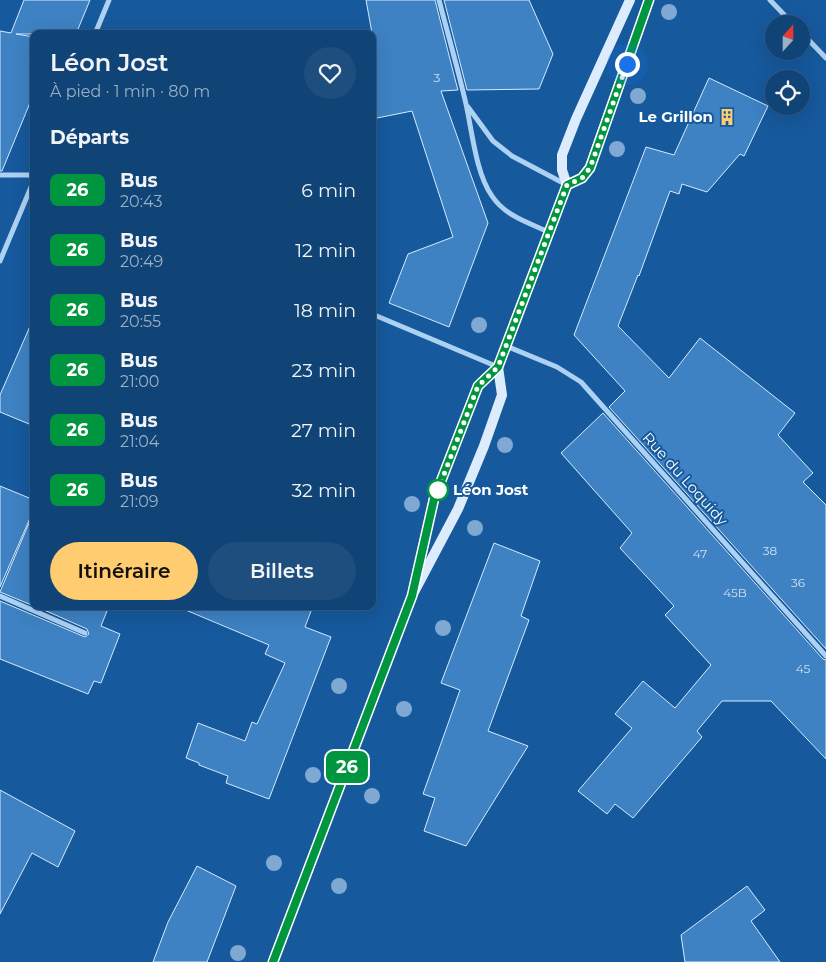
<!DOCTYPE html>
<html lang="fr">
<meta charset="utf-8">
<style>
body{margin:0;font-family:Montserrat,sans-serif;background:#1e4e7e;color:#f1f3f6;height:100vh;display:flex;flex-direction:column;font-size:19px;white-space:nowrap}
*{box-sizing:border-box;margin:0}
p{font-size:16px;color:#9cb0c5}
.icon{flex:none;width:28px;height:28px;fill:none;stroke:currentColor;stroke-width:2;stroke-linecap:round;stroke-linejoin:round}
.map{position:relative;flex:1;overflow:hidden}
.panel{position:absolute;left:30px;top:30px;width:346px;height:580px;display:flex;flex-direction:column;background:#104376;border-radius:10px;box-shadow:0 5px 20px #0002,0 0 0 1px #305c88}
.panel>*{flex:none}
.badge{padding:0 10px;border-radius:8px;font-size:18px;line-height:32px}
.needle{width:32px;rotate:21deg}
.tools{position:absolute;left:765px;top:15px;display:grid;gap:10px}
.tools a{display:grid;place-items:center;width:45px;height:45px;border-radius:50%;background:#104376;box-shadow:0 5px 20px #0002,0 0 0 1px #305c88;font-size:25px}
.you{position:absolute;width:25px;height:25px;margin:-12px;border:4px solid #fff;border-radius:50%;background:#1a73e8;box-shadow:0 0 0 8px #1a73e833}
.map>.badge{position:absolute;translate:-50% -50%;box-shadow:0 0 0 2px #fff}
h2{padding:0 20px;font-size:19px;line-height:45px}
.round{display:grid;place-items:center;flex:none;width:52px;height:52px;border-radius:26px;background:#1e4e7e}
.head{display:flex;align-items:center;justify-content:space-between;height:85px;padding:0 20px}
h1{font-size:24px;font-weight:600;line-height:38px}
.action{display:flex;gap:10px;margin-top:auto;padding:10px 20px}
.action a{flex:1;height:58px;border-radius:30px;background:#ffcc6f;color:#111;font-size:20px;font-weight:600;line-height:58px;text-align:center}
.action a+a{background:#1e4e7e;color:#f1f3f6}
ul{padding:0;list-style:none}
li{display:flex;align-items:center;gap:15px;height:60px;padding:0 20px}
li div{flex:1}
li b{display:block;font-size:19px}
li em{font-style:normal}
li .badge{min-width:55px;font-weight:700;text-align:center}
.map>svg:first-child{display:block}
.building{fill:#3e82c3;stroke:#d5eafd}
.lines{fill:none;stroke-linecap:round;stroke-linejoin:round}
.minor{stroke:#add1f3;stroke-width:5}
.secondary{stroke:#dcecfd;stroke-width:10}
.tree{fill:#7fa9d2}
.line-casing{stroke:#fff;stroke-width:11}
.line{stroke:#009640;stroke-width:8}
.walk{stroke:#fff;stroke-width:5;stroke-dasharray:0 9}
.stop-dot{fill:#fff;stroke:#009640;stroke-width:2.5}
.labels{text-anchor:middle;stroke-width:4;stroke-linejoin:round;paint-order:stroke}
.number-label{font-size:12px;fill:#cfe0f0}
.poi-label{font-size:15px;font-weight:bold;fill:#fff;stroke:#16599d;text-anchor:end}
.street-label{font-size:15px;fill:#fff;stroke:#16599d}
.stop-label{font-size:15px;font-weight:bold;fill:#fff;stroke:#16599d;text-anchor:start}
</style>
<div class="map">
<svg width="826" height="962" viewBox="0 0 826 962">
<rect width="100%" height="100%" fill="#16599d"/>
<path class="building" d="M24,0h66l-14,34h-60l18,3v56l-32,78h-2v-140l11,2z
M366,0h69l20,79 3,11 -17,1 47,132 -39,104 -60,-24 19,-49 45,-17 -41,-126 -40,8v-86z
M444,0h85l24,54 -14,35 -72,1z
M709,78l59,28 -24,50 -4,-2 -33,38 -25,-8 -3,10 -9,-3 -31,85 -1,-1 -20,51 51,52 31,-40 95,75 -17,22 35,38 -10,9 23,23v144l-217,-242 16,-16 -51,-56 72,-188 28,8z
M34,317v109l-34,-14v-17z
M603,413l220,246 3,1v99l-55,-58h-49l-25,30 5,6 -69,81 -18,-14 -8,10 -29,-23 54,-63 -17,-14 28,-33 32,27 36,-43 -46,-50 9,-9 -54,-58 12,-15 -71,-80z
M0,486l34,14v9l-34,78z
M34,511v95l-34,-14z
M494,543l46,18 -19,55 8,4 -41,111 40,15 -62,100 -42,-15 11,-33 -12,-4 37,-104 -19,-7z
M0,601l85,36 4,-3 -2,-5 -52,-23h74l-8,20 19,8 -19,49 -7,-2 -6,13 -88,-35z
M176,606h137l-8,21 26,10 -62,162 -43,-16 2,-7 -29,-11v-2l-13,-5 12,-35 47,18 7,-19 5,2 28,-61 -20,-9 4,-9z
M0,790l75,41 -17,36 -26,-14 -32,61z
M197,866l39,20 -29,76h-54l15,-40z
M747,886l18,24 -14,11 29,41h-95l-4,-27z"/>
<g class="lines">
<path class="minor" d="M439,0c9,35 19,69 27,104 6,27 10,70 26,92 13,20 37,27 57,36
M770,0l23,24
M801,32l25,26
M95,34l14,-34
M468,107l25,34 19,15 53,28
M0,175h34
M0,261l34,-81
M372,314l126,53
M506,346l51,21 24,15 245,274
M0,596l85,37"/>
<path class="secondary" d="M567,185l15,-7 8,-11 59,-167
M412,596l22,-97 44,-113 20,-19 69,-182 -5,-15v-15l14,-36 54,-119
M273,962l139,-366 46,-87 26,-63 18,-51 -4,-28"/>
</g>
<g class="tree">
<circle cx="669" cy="12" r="8"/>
<circle cx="638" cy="96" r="8"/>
<circle cx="617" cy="149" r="8"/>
<circle cx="479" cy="325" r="8"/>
<circle cx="505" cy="445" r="8"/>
<circle cx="412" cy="504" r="8"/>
<circle cx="475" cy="528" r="8"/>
<circle cx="443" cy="628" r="8"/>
<circle cx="339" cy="686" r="8"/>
<circle cx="404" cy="709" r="8"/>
<circle cx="313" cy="775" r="8"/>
<circle cx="372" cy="796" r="8"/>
<circle cx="274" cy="863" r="8"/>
<circle cx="339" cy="886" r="8"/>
<circle cx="238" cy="953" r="8"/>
</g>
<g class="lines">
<g class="line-casing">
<path id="line" d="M273,962l139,-366 22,-97 44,-113 20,-19 69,-182 15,-7 8,-10 59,-168"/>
</g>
<use href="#line" class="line"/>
<path class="walk" d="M438,490l40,-104 20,-19 69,-182 15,-7 8,-10 37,-104"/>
</g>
<defs>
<g id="building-bare" transform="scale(1.35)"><path d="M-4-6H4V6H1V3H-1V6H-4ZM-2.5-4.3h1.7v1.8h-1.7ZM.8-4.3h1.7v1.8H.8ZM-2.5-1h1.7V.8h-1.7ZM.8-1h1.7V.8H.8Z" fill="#ffcc6f" stroke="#16599d" stroke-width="2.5" paint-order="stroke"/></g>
</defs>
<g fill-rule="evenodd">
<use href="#building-bare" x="727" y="117"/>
</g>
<circle class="stop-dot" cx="438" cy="490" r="10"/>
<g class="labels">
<g class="number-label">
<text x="437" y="82">3</text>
<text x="770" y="555">38</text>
<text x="700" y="558">47</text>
<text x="798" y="587">36</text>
<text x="735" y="597">45B</text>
<text x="803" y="673">45</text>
</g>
<g class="poi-label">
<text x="713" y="122">Le Grillon</text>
</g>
<g class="street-label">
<text transform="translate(685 479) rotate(48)" y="5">Rue du Loquidy</text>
</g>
<g class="stop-label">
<text x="453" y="495">Léon Jost</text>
</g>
</g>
</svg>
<div class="tools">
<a><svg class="needle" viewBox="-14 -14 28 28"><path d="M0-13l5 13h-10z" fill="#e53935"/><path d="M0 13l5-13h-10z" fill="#9cb0c5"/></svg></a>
<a><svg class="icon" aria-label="locate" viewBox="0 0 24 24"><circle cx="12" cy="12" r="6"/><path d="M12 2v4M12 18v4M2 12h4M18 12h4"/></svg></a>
</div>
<div class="you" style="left:627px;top:64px"></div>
<b class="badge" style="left:347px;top:767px;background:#009640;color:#fff">26</b>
<section class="panel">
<div class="head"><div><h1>Léon Jost</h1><p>À pied · 1 min · 80 m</p></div><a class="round"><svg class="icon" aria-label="heart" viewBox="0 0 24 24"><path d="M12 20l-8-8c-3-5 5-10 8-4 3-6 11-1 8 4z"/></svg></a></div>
<h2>Départs</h2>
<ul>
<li><span class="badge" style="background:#009640;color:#fff">26</span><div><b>Bus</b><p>20:43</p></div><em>6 min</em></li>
<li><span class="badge" style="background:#009640;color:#fff">26</span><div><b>Bus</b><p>20:49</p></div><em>12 min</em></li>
<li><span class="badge" style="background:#009640;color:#fff">26</span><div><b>Bus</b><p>20:55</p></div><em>18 min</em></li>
<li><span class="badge" style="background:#009640;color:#fff">26</span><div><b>Bus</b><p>21:00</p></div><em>23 min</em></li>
<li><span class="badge" style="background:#009640;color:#fff">26</span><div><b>Bus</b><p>21:04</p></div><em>27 min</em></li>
<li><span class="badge" style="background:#009640;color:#fff">26</span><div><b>Bus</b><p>21:09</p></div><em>32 min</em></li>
</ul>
<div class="action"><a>Itinéraire</a><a>Billets</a></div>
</section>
</div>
